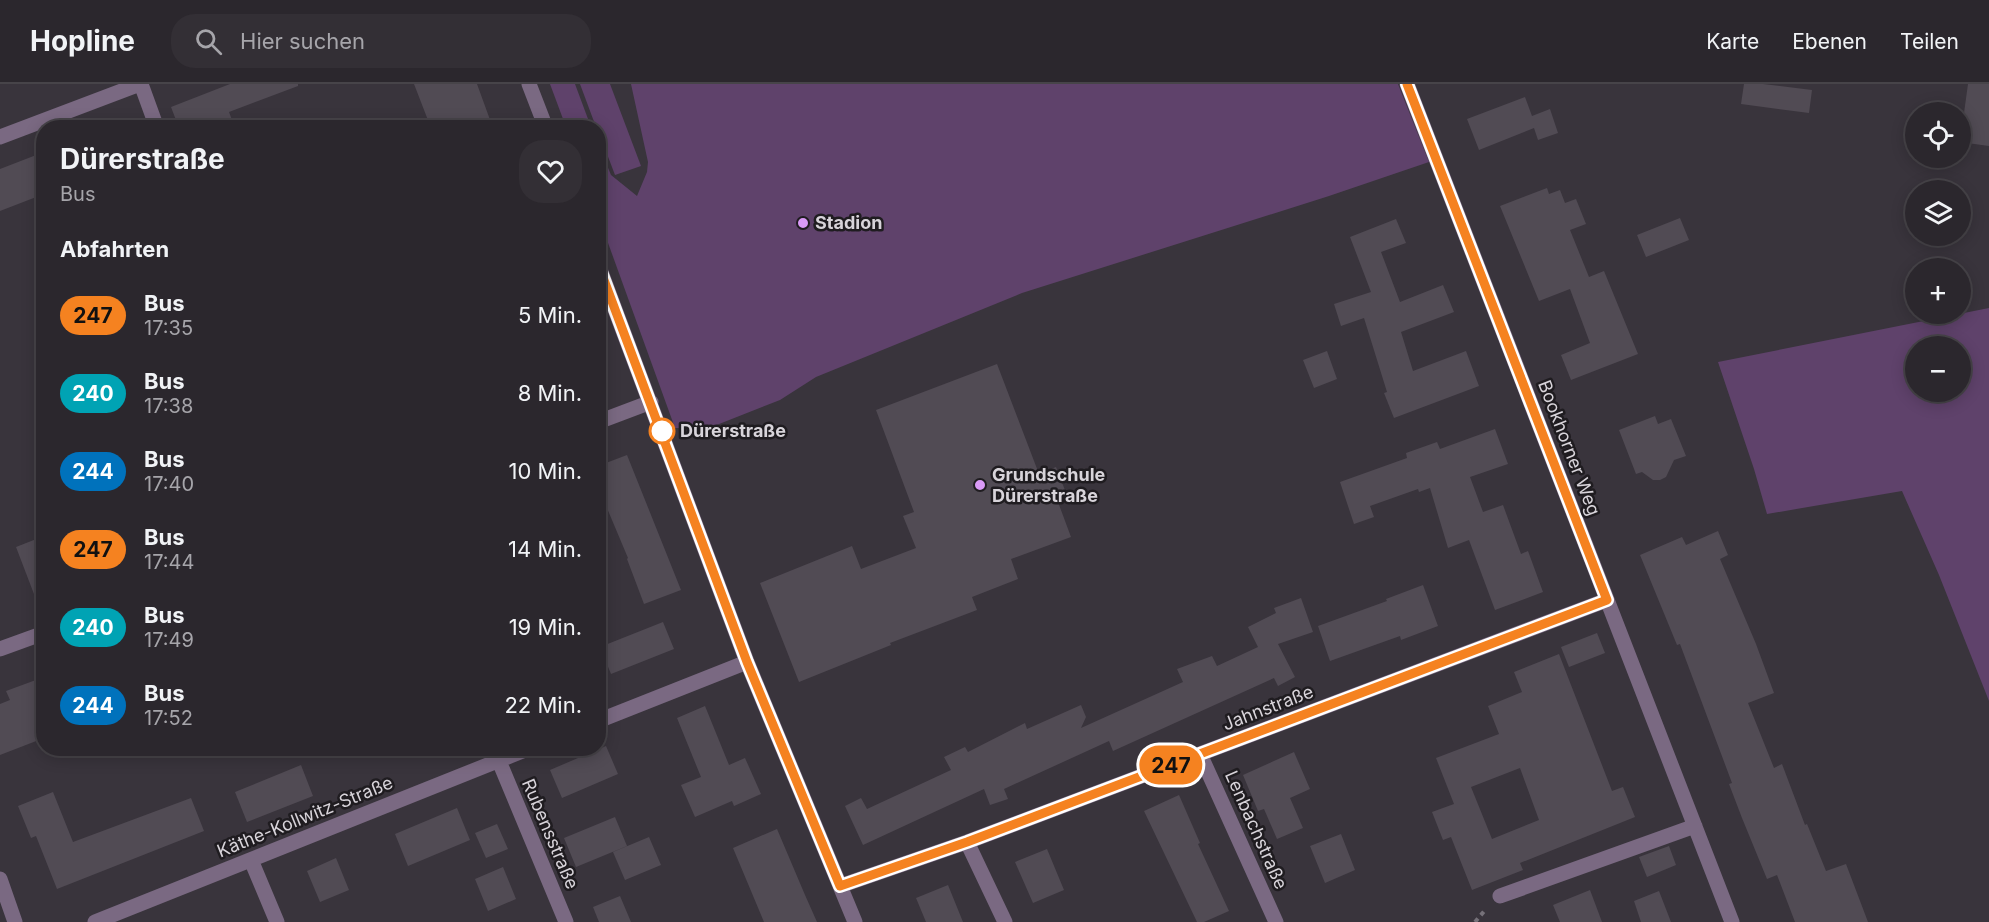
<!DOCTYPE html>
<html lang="de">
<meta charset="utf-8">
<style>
body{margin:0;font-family:Inter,sans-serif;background:#332f35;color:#f1f3f6;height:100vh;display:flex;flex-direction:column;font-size:22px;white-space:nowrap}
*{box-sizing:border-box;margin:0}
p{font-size:20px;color:#a6a5aa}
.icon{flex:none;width:33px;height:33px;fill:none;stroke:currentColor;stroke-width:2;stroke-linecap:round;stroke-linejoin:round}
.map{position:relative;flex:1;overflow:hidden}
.side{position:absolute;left:36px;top:36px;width:570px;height:636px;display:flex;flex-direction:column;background:#2b272d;border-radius:24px;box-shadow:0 3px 15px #0003,0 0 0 2px #474449}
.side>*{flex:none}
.badge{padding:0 12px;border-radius:20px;font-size:21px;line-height:39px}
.buttons{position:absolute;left:1905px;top:18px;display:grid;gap:12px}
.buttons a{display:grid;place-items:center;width:66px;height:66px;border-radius:50%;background:#2b272d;box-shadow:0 3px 15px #0003,0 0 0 2px #474449;font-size:30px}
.map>.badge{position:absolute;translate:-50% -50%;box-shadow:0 0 0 3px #fff}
h2{padding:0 24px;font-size:22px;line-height:54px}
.round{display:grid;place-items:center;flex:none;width:63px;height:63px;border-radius:24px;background:#332f35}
.headline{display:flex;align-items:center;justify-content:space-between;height:102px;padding:0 24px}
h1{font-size:28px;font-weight:700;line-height:45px}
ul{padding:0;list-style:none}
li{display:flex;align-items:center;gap:18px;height:78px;padding:0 24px}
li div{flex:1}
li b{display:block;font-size:22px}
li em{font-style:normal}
li .badge{min-width:66px;font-weight:700;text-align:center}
header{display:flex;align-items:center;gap:36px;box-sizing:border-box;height:84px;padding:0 30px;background:#2b272d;border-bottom:2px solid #474449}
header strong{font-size:28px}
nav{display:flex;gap:33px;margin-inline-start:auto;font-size:21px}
.search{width:420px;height:54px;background:#332f35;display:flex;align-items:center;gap:15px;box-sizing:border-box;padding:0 21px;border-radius:24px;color:#a6a5aa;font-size:22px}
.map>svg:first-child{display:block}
.green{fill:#5f426b;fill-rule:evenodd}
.building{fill:#514b54;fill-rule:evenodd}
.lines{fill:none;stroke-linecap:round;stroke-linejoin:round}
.path{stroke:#767179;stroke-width:4;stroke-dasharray:4.5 4.5;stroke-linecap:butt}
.minor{stroke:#7a6982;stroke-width:15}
.line-casing{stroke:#fff;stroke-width:14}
.line{stroke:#f58220;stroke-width:9}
.poi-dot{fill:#da9af7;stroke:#1f1c20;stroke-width:2}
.stop-dot{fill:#fff;stroke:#f58220;stroke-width:3}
.labels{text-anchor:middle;stroke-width:5;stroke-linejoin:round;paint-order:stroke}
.poi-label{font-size:18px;font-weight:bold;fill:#d8d4da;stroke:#1f1c20;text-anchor:start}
.stop-label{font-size:18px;font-weight:bold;fill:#d8d4da;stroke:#1f1c20;text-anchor:start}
.street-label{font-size:18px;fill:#d8d4da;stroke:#1f1c20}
</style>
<header>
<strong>Hopline</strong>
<div class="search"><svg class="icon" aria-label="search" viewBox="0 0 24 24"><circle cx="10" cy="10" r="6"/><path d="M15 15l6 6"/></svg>Hier suchen</div>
<nav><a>Karte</a><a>Ebenen</a><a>Teilen</a></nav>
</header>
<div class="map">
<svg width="1989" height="838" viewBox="0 0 1989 838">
<rect width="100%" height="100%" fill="#39343c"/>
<path class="green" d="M550,0h25l16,43h-25z
M580,0h30l31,82 -26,9 -16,-42 -1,-5 -2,-1z
M631,0h767l31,78 -100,34 -307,97 -206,84 -36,23 -71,28h-34l-76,-210v-72l12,29 26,21 10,-24 1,-10z
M1989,224v393l-50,-126 -37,-84 -135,23 -13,-45 -36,-107zM1960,262v46h-44v-46z"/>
<path class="building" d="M230,0h68v2l-69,26 6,16h-56l-8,-21z
M414,0h63l16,44h-62z
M1744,0h19l49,6 -3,23 -68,-9z
M1968,0h21v62l-29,-4z
M1525,13l7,19 18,-7 8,24 -20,7 -4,-12 -55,22 -12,-31z
M44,68v42l-44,17v-42z
M1547,104l2,6 11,-4 5,13 11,-4 10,25 -16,6 19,47 15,-6 34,83 -67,26 -10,-25 29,-12 -20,-54 -31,12 -39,-95z
M1680,134l9,22 -43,17 -9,-22z
M1396,135l10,24 -25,9 19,50 43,-17 11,27 -53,20 12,39 53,-20 13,35 -85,32 -10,-25 3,-1 -23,-74 -23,8 -7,-22 37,-12 -21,-55z
M1327,267l10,28 -23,9 -11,-28z
M997,280l42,110 17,-7 12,31 -10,4 13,35 -60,22 7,20 -46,18 5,13 -87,33 1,2 -92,37 -39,-99 92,-37 9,23 55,-21 -13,-32 11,-4 -38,-102z
M1655,332l3,8 13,-5 15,37 -12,4 -8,17 -6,3h-7l-11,-8 -6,2 -17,-44z
M1495,345l13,35 -38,13 13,35 20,-7 18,49 7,-3 15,41 -48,18 -26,-70 -21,8 -18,-60 -11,4 -1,-3 -48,17 4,11 -20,7 -14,-42 67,-24 -1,-5 31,-11 3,7z
M627,371l54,135 -37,14 -17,-45 1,-1 -24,-57 -6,3v-38z
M1718,447l10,24 -8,4 36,85 18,49 -26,10 26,65 8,-4 23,61 2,-1 19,47 20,-7 22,58h-73l-18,-47 -10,4 -25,-61 -13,-34 3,-1 -52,-139 -3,1 -37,-90 42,-18 4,8z
M44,452v79h-2l-26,-68z
M1423,501l15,41 -37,14 -1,-4 -70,25 -12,-35 69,-25 -1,-2z
M1301,514l12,34 -35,12 17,33 -17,9 -4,-8 -161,73 -4,-10 -105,48 4,10 -18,6 -6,-16 -121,56 -18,-39 16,-8 6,11 84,-39 -7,-13 21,-10 3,5 57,-29 2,6 54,-24 5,12 -5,11 102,-46 -6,-13 35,-13 5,10 41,-19 -10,-20 28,-14 -2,-5z
M663,538l11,27 -63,25 -11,-27z
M1597,549l8,20 -36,14 -8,-20z
M1559,570l53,137 11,-4 12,30 -115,46 3,7 -51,20 -21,-53 -8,3 -11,-28 22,-8 -18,-46 63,-24 -11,-28 34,-14 -8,-20zM1520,684l19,52 -47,19 -21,-52z
M44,593v61l-44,17v-51l10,-4 -4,-9z
M705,622l24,59 16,-7 16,36 -27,12 -2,-5 -37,16 -14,-32 20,-8 -24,-59z
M606,662l12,28 -56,24 -12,-28z
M1294,668l16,37 -20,9 13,30 -26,11 -13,-30 -6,2 -15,-36z
M301,681l12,31 -66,26 -12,-30z
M53,708l20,50 118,-44 13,33 -147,58 -21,-53 -5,2 -13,-32z
M1179,711l21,48 -2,1 31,67 -25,11h-7l-53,-111z
M457,724l13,32 -62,26 -13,-32z
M615,733l12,29 -51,21 -12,-29z
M497,740l11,25 -22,9 -11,-25z
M777,745l28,66 12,27h-53l-31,-74z
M1341,750l14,36 -30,13 -15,-37z
M649,753l12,28 -36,15 -12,-28z
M1669,762l7,19 -29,12 -8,-20z
M1047,765l17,41 -31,13 -18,-41z
M336,774l13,32 -29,12 -13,-31z
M503,783l13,32 -28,12 -13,-32z
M948,801l15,37h-37l-10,-24z
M1590,806l12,32h-42l-7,-17z
M1659,807l12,31h-30l-7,-21z
M620,812l11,26h-32l-6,-15z"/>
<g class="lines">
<path class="path" d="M1475,838l11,-13"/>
<path class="minor" d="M141,0l16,44
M529,0l17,44
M1407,0l325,838
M0,53l140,-53
M598,180l149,398 108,260
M598,338l53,-20
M0,565l44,-16
M598,637l149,-59
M1200,670l76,168
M499,677l67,161
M967,758l38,80
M251,776l26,62
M0,795l15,43
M840,802l127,-44 640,-242
M1500,812l195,-70
M95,838l435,-174"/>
</g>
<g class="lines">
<g class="line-casing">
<path id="line" d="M598,180l149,398 93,224 127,-44 640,-242 -200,-516"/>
</g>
<use href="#line" class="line"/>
</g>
<g class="poi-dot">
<circle cx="803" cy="139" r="6"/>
<circle cx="980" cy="401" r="6"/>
</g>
<circle class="stop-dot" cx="662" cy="347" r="12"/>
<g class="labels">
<g class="poi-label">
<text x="815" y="145">Stadion</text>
<text x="992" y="397">Grundschule<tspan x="992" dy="21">Dürerstraße</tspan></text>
</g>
<g class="stop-label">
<text x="680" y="353">Dürerstraße</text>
</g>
<g class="street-label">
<text transform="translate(1569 364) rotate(69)" y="6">Bookhorner Weg</text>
<text transform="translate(1268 624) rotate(-21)" y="6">Jahnstraße</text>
<text transform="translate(305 733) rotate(-22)" y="6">Käthe-Kollwitz-Straße</text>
<text transform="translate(1256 746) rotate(66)" y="6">Lenbachstraße</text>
<text transform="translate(550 750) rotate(67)" y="6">Rubensstraße</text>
</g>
</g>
</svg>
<div class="buttons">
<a><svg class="icon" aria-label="locate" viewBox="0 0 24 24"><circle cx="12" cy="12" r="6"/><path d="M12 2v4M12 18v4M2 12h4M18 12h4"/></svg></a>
<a><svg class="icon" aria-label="layers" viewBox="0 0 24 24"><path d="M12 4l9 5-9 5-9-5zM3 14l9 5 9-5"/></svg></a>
<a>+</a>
<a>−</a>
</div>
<b class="badge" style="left:1171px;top:681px;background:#f58220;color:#111">247</b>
<section class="side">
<div class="headline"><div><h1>Dürerstraße</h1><p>Bus</p></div><a class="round"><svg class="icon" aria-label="heart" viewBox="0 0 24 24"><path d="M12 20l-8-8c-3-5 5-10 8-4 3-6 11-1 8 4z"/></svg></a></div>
<h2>Abfahrten</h2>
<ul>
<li><span class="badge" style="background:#f58220;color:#111">247</span><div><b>Bus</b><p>17:35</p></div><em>5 Min.</em></li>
<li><span class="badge" style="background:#00a3b4;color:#fff">240</span><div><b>Bus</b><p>17:38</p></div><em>8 Min.</em></li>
<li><span class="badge" style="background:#0072bc;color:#fff">244</span><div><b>Bus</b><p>17:40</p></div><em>10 Min.</em></li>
<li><span class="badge" style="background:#f58220;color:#111">247</span><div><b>Bus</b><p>17:44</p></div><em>14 Min.</em></li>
<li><span class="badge" style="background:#00a3b4;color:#fff">240</span><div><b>Bus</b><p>17:49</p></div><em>19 Min.</em></li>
<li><span class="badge" style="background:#0072bc;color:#fff">244</span><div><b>Bus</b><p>17:52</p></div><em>22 Min.</em></li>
</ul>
</section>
</div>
